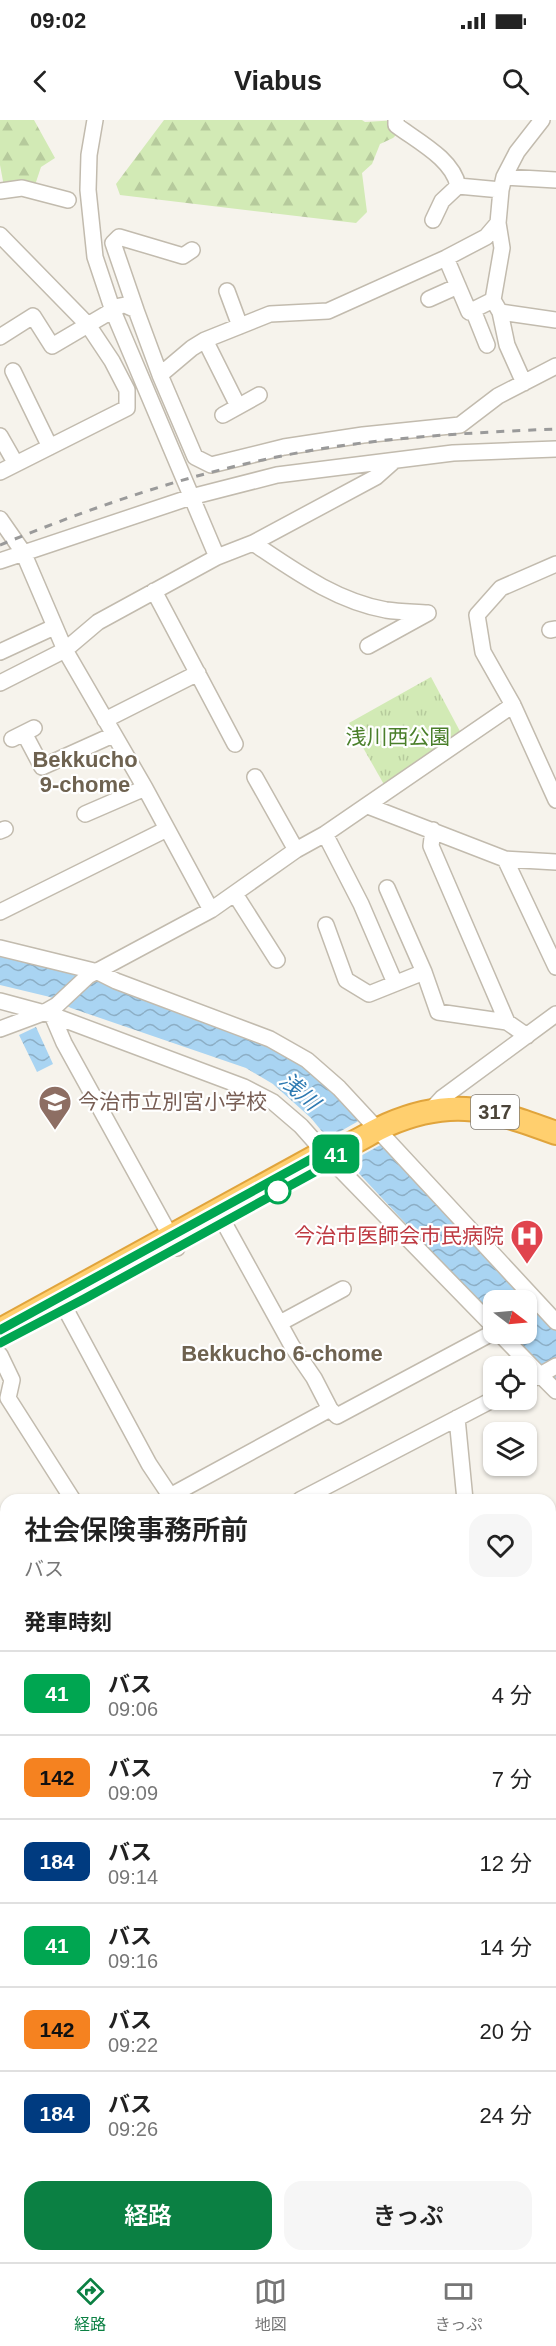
<!DOCTYPE html>
<html lang="ja">
<meta charset="utf-8">
<style>
body{margin:0;font-family:Helvetica,"Noto Sans JP",sans-serif;background:#f6f6f6;color:#222;height:100vh;display:flex;flex-direction:column;font-size:22px;white-space:nowrap}
*{box-sizing:border-box;margin:0}
p{font-size:20px;color:#767676}
.icon{flex:none;width:33px;height:33px;fill:none;stroke:currentColor;stroke-width:2;stroke-linecap:round;stroke-linejoin:round}
.map{position:relative;flex:1;overflow:hidden}
.drawer{position:absolute;left:0px;top:1374px;width:556px;height:768px;display:flex;flex-direction:column;background:#fff;border-radius:18px 18px 0 0;box-shadow:0 2px 4px #0004}
.drawer>*{flex:none}
.badge{padding:0 12px;border-radius:9px;font-size:21px;line-height:39px}
.needle{width:39px;rotate:106deg}
.buttons{position:absolute;left:483px;top:1170px;display:grid;gap:12px}
.buttons a{display:grid;place-items:center;width:54px;height:54px;border-radius:12px;background:#fff;box-shadow:0 2px 4px #0004;font-size:30px}
.map>.badge{position:absolute;translate:-50% -50%;box-shadow:0 0 0 3px #fff}
h2{padding:0 24px;font-size:22px;line-height:54px}
.round{display:grid;place-items:center;flex:none;width:63px;height:63px;border-radius:18px;background:#f6f6f6}
.overview{display:flex;align-items:center;justify-content:space-between;height:102px;padding:0 24px}
h1{font-size:28px;font-weight:600;line-height:45px}
.cta{display:flex;gap:12px;margin-top:auto;padding:12px 24px}
.cta a{flex:1;height:69px;border-radius:18px;background:#0b8043;color:#fff;font-size:24px;font-weight:600;line-height:69px;text-align:center}
.cta a+a{background:#f6f6f6;color:#222}
ul{padding:0;list-style:none}
li{display:flex;align-items:center;gap:18px;height:84px;padding:0 24px;border-top:2px solid #e0e0e0}
li div{flex:1}
li b{display:block;font-size:22px}
li em{font-style:normal}
li .badge{min-width:66px;font-weight:700;text-align:center}
.status{display:flex;justify-content:space-between;align-items:center;height:42px;padding:0 30px;background:#fff;direction:ltr}
.status svg{height:16px;fill:currentColor}
header{display:flex;justify-content:space-between;align-items:center;height:78px;padding:0 24px;background:#fff;font-size:27px;font-weight:600}
.dock{display:flex;justify-content:space-around;align-items:center;height:84px;border-top:2px solid #e0e0e0;background:#fff;font-size:16px;color:#767676}
.dock a{display:grid;justify-items:center;gap:3px}
.dock .current{color:#0b8043}
.map>svg:first-child{display:block}
.forest{fill:url(#forest-firs)}
.park{fill:url(#park-tufts)}
.water{fill:url(#water-waves)}
.pier{fill:#f6f3ec}
.lines{fill:none;stroke-linecap:round;stroke-linejoin:round}
.stream{stroke:#a9d4f2;stroke-width:3}
.minor-casing{stroke:#c2bbae;stroke-width:18}
.highway-casing{stroke:#e0a43c;stroke-width:26}
.minor{stroke:#fff;stroke-width:15}
.highway{stroke:#ffcf6e;stroke-width:22}
.rail{stroke:#9a9a9a;stroke-width:3;stroke-dasharray:8 8;stroke-linecap:butt}
.line-casing{stroke:#fff;stroke-width:14}
.line{stroke:#00a651;stroke-width:9}
.stop-dot{fill:#fff;stroke:#00a651;stroke-width:3}
.labels{text-anchor:middle;stroke-width:4.5;stroke-linejoin:round;paint-order:stroke}
.shield{fill:#fff;stroke:#817c74;stroke-width:1.5}
.shield-label{font-size:20px;font-weight:bold;fill:#4b4439}
.park-label{font-size:21px;fill:#4a7f2a;stroke:#fff}
.education-label{font-size:21px;fill:#785e54;stroke:#fff;text-anchor:start}
.health-label{font-size:21px;fill:#be3a42;stroke:#fff;text-anchor:end}
.neighbourhood-label{font-size:22px;font-weight:bold;fill:#6e6250;stroke:#fff}
.water-label{font-size:22px;font-style:italic;fill:#2e7ab2;stroke:#fff}
</style>
<div class="status"><b>09:02</b><svg viewBox="0 0 49 12"><path d="M0 12V9h3v3zM5 12V6h3v6zM10 12V3h3v9zM15 12V0h3v12zM26 1h20v11H26zM47 4h2v5h-2z"/></svg></div>
<header><svg class="icon" aria-label="back" viewBox="0 0 24 24"><path d="M15 5l-7 7 7 7"/></svg>Viabus<svg class="icon" aria-label="search" viewBox="0 0 24 24"><circle cx="10" cy="10" r="6"/><path d="M15 15l6 6"/></svg></header>
<div class="map">
<svg width="556" height="2142" viewBox="0 0 556 2142">
<defs>
<pattern id="forest-firs" width="22" height="20" patternUnits="userSpaceOnUse" patternTransform="scale(1.5)"><rect width="22" height="20" fill="#d2eab5"/><path d="M5 1l3.5 6h-7zM16 11l3.5 6h-7z" fill="#b6ca9c"/></pattern>
<pattern id="park-tufts" width="24" height="20" patternUnits="userSpaceOnUse" patternTransform="scale(1.5)"><rect width="24" height="20" fill="#d2eab5"/><path d="M3 7l-1-3M5 7V3M7 7l1-3M15 17l-1-3M17 17v-4M19 17l1-3" fill="none" stroke="#b6ca9c"/></pattern>
<pattern id="water-waves" width="16" height="10" patternUnits="userSpaceOnUse" patternTransform="scale(1.5)"><rect width="16" height="10" fill="#a9d4f2"/><path d="M0 5q4-4 8 0t8 0" fill="none" stroke="#8caec5"/></pattern>
</defs>
<rect width="100%" height="100%" fill="#f6f3ec"/>
<path class="forest" d="M0,0h34l21,38 -14,9 -8,24 -28,1 -5,-27z
M164,0h198l3,2 33,-2 5,8 -10,10 -13,6 -8,20 -10,9 5,39 -11,11 -236,-28 -4,-11z"/>
<path class="park" d="M431,557l31,58 -76,53 -37,-65z"/>
<path class="water" d="M0,831l79,23 194,71 27,14 33,29 223,239v58l-47,-51h17v-34h-32l-1,17 -155,-166 -27,-33 -38,-34 -27,-16 -175,-60 -21,-11 -50,-12z
M36,907l17,37 -16,8 -18,-37z"/>
<path class="pier" d="M362,999l22,24 -36,20 -21,-24z"/>
<g class="lines">
<path class="stream" d="M550,1546l6,-2
M0,1801l6,-3"/>
<g class="minor-casing">
<path id="minor" d="M95,0l-6,35 -1,35 7,67 18,54 104,246
M396,0v5c21,16 57,34 62,61l43,4
M504,57l52,3
M0,71l22,-3 46,12
M433,100l9,-19 16,-15
M498,103l4,25 -9,52 7,12 7,33 17,38
M0,115l88,90 24,36 15,29v18l-127,64
M446,138l23,54 24,-12
M227,171l13,35
M429,179l29,-13
M136,190l-23,-67 6,-6 64,19 9,-6
M473,190l14,35
M500,192l56,8
M0,217l33,-21 19,30 68,-40 5,-1 11,5 24,65 35,82 16,8 73,-18 79,-12 97,-10 38,-29 58,-30
M205,220l33,66
M13,251l37,76
M160,255l32,-27 13,-8 65,-26 58,-3 118,-53 40,-21 12,-14 3,-33 3,-13 13,-25 25,-32
M223,295l36,-20
M0,316l16,28
M0,399l23,33 42,98 80,138 66,122
M253,423c42,28 83,58 133,67 14,2 29,2 42,3l-60,33
M0,441l191,-64 86,-22 176,-22 103,-4
M556,444l-55,24 -24,27 6,37 30,53 43,95
M154,471l81,153
M550,510l6,-1
M0,532l54,-25
M0,563l65,-33 33,-28 119,-65 36,-14 123,-66 18,-16
M105,600l93,-47
M24,613l18,34 71,-32
M12,619l22,-11
M255,657l41,73
M368,686l137,53 51,3
M85,694l60,-26
M433,710l-2,16 76,176
M0,711l5,-2
M325,714l36,70 34,79
M505,739l51,108
M387,768l37,84 14,40 69,10 20,14
M235,774l42,66
M0,792l167,-83
M326,805l20,55 23,14 55,-22
M0,828l98,24 18,9 154,58 37,21 32,28 217,234
M0,881l52,14 192,72 29,15 28,24 32,36 161,165
M52,895l12,28 113,205
M0,909l43,-16 14,-8 31,-29 123,-66 85,-60 29,-16 188,-129
M430,991l12,-13 114,-84
M59,1177l90,167 24,36
M280,1203l63,-34
M500,1214l40,41 -14,7
M0,1235l12,25 -4,18 65,102
M556,1246l-16,9 16,16
M330,1289l7,7 157,-84
M457,1298l8,82
M170,1376l160,-87 -16,-31 -22,-32 -75,-136
M300,1380l194,-101
M0,1463l6,11
M0,1522l6,-2
M550,1534l6,-2
M0,1592l6,14
M550,1652l6,-3
M0,1787l6,-2
M550,1876l6,-1
M0,1891l6,16
M0,1930l6,-3
M550,2005l6,-2
M93,2136l2,6
M357,2136l2,6
M142,2142l18,-6
M538,2142l-1,-3 10,-3"/>
</g>
<g class="highway-casing">
<path id="highway" d="M0,1210l324,-178c23,-2 42,-18 63,-27 66,-29 106,-15 169,8"/>
</g>
<use href="#minor" class="minor"/>
<use href="#highway" class="highway"/>
<path class="rail" d="M0,425c88,-36 179,-68 272,-87 93,-20 189,-25 284,-29"/>
</g>
<g class="lines">
<g class="line-casing">
<path id="line" d="M0,1210l324,-178 14,-1 -5,11 -249,137 -84,44"/>
</g>
<use href="#line" class="line"/>
</g>
<defs>
<g id="school-pin" transform="scale(1.725)"><path d="M0 17L-7.5 6A9.5 9.5 0 1 1 7.5 6Z" fill="#8d6e63" stroke="#fff"/><path d="M0-5L7-2L0 1L-7-2ZM-4 1L0 2.5L4 1V4Q0 6-4 4Z" fill="#fff"/></g>
<g id="hospital-pin" transform="scale(1.725)"><path d="M0 17L-7.5 6A9.5 9.5 0 1 1 7.5 6Z" fill="#e0444e" stroke="#fff"/><path d="M-5-5h3v3.5h4V-5h3V5h-3V1.5h-4V5h-3Z" fill="#fff"/></g>
</defs>
<g fill-rule="evenodd">
<use href="#school-pin" x="55" y="982"/>
<use href="#hospital-pin" x="527" y="1116"/>
</g>
<circle class="stop-dot" cx="278" cy="1071" r="12"/>
<g class="labels">
<rect class="shield" x="471" y="975" width="48" height="34" rx="4.5"/>
<g class="shield-label">
<text x="495" y="999">317</text>
</g>
<g class="park-label">
<text x="398" y="624">浅川西公園</text>
</g>
<g class="education-label">
<text x="78" y="989">今治市立別宮小学校</text>
</g>
<g class="health-label">
<text x="504" y="1123">今治市医師会市民病院</text>
</g>
<g class="neighbourhood-label">
<text x="85" y="647">Bekkucho<tspan x="85" dy="25">9-chome</tspan></text>
<text x="282" y="1241">Bekkucho 6-chome</text>
</g>
<g class="water-label">
<text transform="translate(300 971) rotate(42)" y="8">浅川</text>
</g>
</g>
</svg>
<div class="buttons">
<a><svg class="needle" viewBox="-14 -14 28 28"><path d="M0-13l5 13h-10z" fill="#e53935"/><path d="M0 13l5-13h-10z" fill="#767676"/></svg></a>
<a><svg class="icon" aria-label="locate" viewBox="0 0 24 24"><circle cx="12" cy="12" r="6"/><path d="M12 2v4M12 18v4M2 12h4M18 12h4"/></svg></a>
<a><svg class="icon" aria-label="layers" viewBox="0 0 24 24"><path d="M12 4l9 5-9 5-9-5zM3 14l9 5 9-5"/></svg></a>
</div>
<b class="badge" style="left:336px;top:1034px;background:#00a651;color:#fff">41</b>
<section class="drawer">
<div class="overview"><div><h1>社会保険事務所前</h1><p>バス</p></div><a class="round"><svg class="icon" aria-label="heart" viewBox="0 0 24 24"><path d="M12 20l-8-8c-3-5 5-10 8-4 3-6 11-1 8 4z"/></svg></a></div>
<h2>発車時刻</h2>
<ul>
<li><span class="badge" style="background:#00a651;color:#fff">41</span><div><b>バス</b><p>09:06</p></div><em>4 分</em></li>
<li><span class="badge" style="background:#f58220;color:#111">142</span><div><b>バス</b><p>09:09</p></div><em>7 分</em></li>
<li><span class="badge" style="background:#003b80;color:#fff">184</span><div><b>バス</b><p>09:14</p></div><em>12 分</em></li>
<li><span class="badge" style="background:#00a651;color:#fff">41</span><div><b>バス</b><p>09:16</p></div><em>14 分</em></li>
<li><span class="badge" style="background:#f58220;color:#111">142</span><div><b>バス</b><p>09:22</p></div><em>20 分</em></li>
<li><span class="badge" style="background:#003b80;color:#fff">184</span><div><b>バス</b><p>09:26</p></div><em>24 分</em></li>
</ul>
<div class="cta"><a>経路</a><a>きっぷ</a></div>
</section>
</div>
<nav class="dock">
<a class="current"><svg class="icon" aria-label="directions" viewBox="0 0 24 24"><path d="M12 3l9 9-9 9-9-9zM9 14v-3h6M13 9l2 2-2 2"/></svg>経路</a>
<a><svg class="icon" aria-label="map" viewBox="0 0 24 24"><path d="M3 6l6-2 6 2 6-2v14l-6 2-6-2-6 2zM9 4v14M15 6v14"/></svg>地図</a>
<a><svg class="icon" aria-label="tickets" viewBox="0 0 24 24"><path d="M3 7h18v10H3zM15 7v10"/></svg>きっぷ</a>
</nav>
